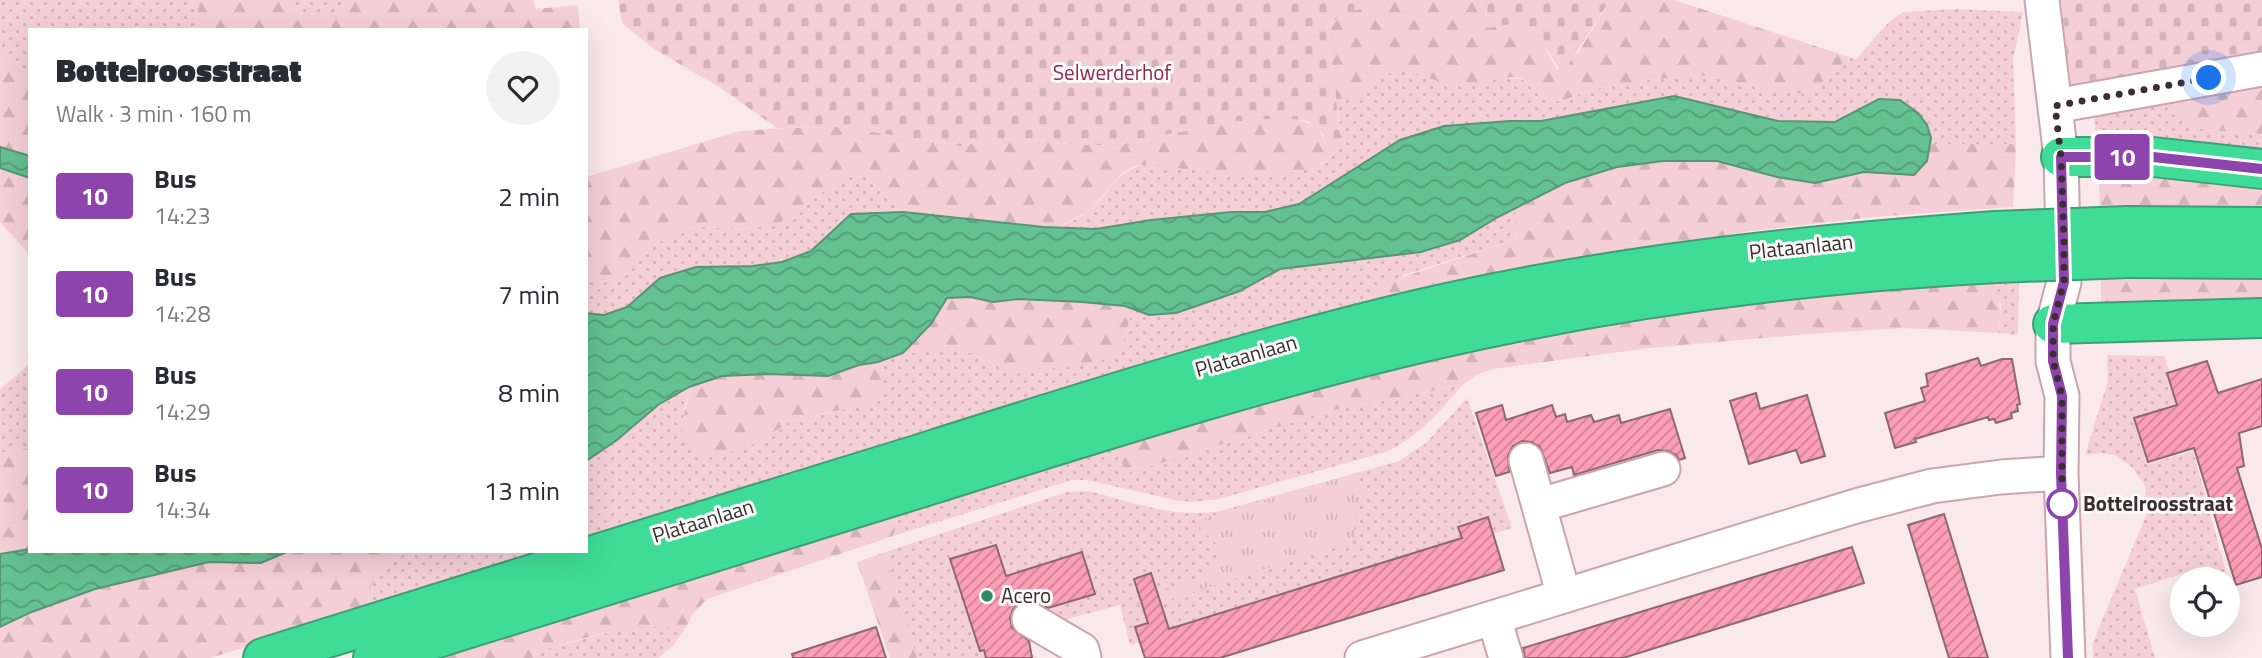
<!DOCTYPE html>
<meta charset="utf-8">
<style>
body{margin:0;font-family:"Titillium Web",sans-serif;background:#f2f2f3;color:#2b2b33;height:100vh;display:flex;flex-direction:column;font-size:26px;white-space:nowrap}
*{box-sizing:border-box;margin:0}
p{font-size:23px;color:#7c7c81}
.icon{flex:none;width:38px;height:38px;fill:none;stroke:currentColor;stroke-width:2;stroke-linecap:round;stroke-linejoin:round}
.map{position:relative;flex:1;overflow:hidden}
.drawer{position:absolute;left:28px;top:28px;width:560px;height:525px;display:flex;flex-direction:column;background:#fff;border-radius:0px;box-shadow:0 7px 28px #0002}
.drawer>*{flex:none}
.badge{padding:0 14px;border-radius:5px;font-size:24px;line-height:46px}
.fabs{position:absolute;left:2170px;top:567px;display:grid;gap:14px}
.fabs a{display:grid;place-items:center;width:70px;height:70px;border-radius:50%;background:#fff;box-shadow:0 7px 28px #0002;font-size:35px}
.you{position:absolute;width:35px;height:35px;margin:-18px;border:5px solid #fff;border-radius:50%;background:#1a73e8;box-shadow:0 0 0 10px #1a73e833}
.map>.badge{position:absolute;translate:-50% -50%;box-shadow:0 0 0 4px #fff}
.round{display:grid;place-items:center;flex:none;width:74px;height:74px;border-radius:37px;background:#f2f2f3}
.head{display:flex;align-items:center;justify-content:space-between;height:119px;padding:0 28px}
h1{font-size:33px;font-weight:800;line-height:52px}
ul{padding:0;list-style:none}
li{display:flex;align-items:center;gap:21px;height:98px;padding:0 28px}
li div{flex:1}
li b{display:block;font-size:26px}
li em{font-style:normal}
li .badge{min-width:77px;font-weight:700;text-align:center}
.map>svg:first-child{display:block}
.grass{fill:url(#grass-dots)}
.forest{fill:url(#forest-firs)}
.cemetery{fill:url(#cemetery-stones)}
.park{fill:url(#park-tufts)}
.water{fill:url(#water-waves);stroke:#589574;stroke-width:2}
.building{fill:url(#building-hatch);stroke:#8c6970;stroke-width:2}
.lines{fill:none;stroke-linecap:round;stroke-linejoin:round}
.minor-casing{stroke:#cba4ac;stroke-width:37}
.highway-casing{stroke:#3e9f73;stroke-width:42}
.minor{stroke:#fff;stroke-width:33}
.highway{stroke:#3fdc97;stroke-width:38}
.highway-bridge-casing{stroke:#3e9f73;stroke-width:42;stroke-linecap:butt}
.highway-bridge{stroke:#3fdc97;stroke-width:38}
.line-casing{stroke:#fff;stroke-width:16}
.line{stroke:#8e44ad;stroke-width:10}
.walk{stroke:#3c2d30;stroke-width:7;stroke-dasharray:0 12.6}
.stop-dot{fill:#fff;stroke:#8e44ad;stroke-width:3.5}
.poi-dot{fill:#2f8a5f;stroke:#fbfbfb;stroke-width:2.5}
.labels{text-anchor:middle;stroke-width:6;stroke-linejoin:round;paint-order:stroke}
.park-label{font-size:21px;fill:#93284d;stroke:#fbfbfb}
.street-label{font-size:21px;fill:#3c2d30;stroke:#fbfbfb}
.stop-label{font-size:21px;font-weight:bold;fill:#3c2d30;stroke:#fbfbfb;text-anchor:start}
.poi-label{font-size:21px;fill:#3c2d30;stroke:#fbfbfb;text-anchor:start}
</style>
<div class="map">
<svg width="2262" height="658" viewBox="0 0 2262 658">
<defs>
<pattern id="grass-dots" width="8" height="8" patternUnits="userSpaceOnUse" patternTransform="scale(1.75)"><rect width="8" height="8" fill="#f5cfd7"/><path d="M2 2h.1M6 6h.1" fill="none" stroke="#d3b2b9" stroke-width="1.8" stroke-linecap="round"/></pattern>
<pattern id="forest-firs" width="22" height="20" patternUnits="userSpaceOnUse" patternTransform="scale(1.75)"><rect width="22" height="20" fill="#f5cfd7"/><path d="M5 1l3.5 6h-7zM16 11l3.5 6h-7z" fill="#d3b2b9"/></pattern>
<pattern id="cemetery-stones" width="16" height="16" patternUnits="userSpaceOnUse" patternTransform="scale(1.75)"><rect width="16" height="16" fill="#f5cfd7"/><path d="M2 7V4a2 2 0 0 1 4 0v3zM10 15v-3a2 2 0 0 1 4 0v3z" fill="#d3b2b9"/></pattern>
<pattern id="park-tufts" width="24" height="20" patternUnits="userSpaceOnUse" patternTransform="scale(1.75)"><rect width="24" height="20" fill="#f5cfd7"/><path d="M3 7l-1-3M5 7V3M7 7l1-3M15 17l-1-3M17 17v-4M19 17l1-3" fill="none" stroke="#d3b2b9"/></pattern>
<pattern id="water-waves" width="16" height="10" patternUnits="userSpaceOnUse" patternTransform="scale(1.75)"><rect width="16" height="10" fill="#64c191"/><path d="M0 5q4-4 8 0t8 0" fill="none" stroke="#549d77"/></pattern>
<pattern id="building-hatch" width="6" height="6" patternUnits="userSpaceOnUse" patternTransform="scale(1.75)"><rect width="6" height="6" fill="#fc9eb5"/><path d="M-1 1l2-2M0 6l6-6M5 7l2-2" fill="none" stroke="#cd8194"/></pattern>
</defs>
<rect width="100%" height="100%" fill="#fae9ec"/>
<path class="grass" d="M0,0h199l-2,18 3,12h-170v41h-7l-23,-25z
M283,0h65l-4,11 -14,4 -31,-3z
M1956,9l67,3 -10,48 3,84h-86l1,-6 -52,-39 -44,23 -57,-1 -104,-25 -133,25h-31l-66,5 -44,14 -101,64 -34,8h-34l-80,8 -55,9 -39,-2c11,-5 26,-10 35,-18 20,-20 25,-39 55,-45h174c28,-18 18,-36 15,-65l18,-2 28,-21 20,-7 15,4 104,6 11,6 13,14 15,2 40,-13 56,-9 43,-4 86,17 25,2 39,-37 7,2 33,-37 14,-10z
M2157,99l48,31 57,4v23l-166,-15 -2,-30z
M854,176l12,1 37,35 -51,2 -41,37 -29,11 -30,4 -56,1 -36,12 -33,28 -23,8 -18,-2v-32l13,1 17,-4 43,-36 21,-11 20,-4 51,2 46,-16 42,-34z
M1516,209l-2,23 3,7 -113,36 -42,38 -776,230v-82l31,-21 41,-35 31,-18 3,-1 -8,23 72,34 35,-22 48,-10 44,-43 -10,-5 30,-10 44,-3 18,1 30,14 126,-17 12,-39 16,6 28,-2 63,-22 40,-22 84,-10 134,-42z
M2019,278l-1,57 -19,-2 2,-29 -31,-24z
M2107,355l57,1 5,15 -3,1 1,5h4l7,26 -45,15 14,46 46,-13 35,128h-13l-5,-14 -75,24 20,69h-62v-16l55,-131 -3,-25 -13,-19 -18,-12 -14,-2 -15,2 23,-74z
M30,361v87l-30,5v-64c12,-11 21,-14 30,-28z
M1462,385c-22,27 -44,52 -76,67l-168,47 -26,3 -13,-1 -92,-21h-15l-179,56 7,-25 216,-67 11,29 198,-61z
M1467,398l45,130 -382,117 -10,-40 -91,24 2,25 7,4h-121l-31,-99 2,-8 179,-59 22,-1c43,11 86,28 131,20l179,-50 27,-18z
M400,551h161l-193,58 1,-18 8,-16z
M661,625l24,4 -12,17 -15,12h-126l10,-8 88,-23z"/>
<path class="forest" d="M199,0h84l16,12 31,3 13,-4 5,-11h185l3,9 42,-4 2,25h-380l-3,-12z
M1379,0h108l-1,26c8,-1 16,-3 23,-2 23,2 40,27 48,46l21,-17 32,-53h64l175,57 -39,37 -25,-2 -86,-17 -43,4 -56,9 -40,13 -15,-2 -13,-14 -11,-7 -9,-1 -46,8 -25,-3 -39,-13 -20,7 -28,22 -18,1 -9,-76z
M0,46l23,25h7v85l-30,-9z
M2262,78v56l-57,-4 -20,-6 -28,-25z
M1283,118c34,4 38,7 47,40 -50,31 -128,12 -183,6l-14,3 -13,8 -30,36 -33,16 -88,-7 -66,-8 -37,-35 -12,-1 -15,3 -42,34 -22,11 -24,5 -51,-2 -20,4 -21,11 -43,36 -17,4 -13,-1v-104l154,-46 46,-3 57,-1 116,19 57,-9 59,8h54l40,-11 61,-12z
M1930,144h86l-3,63 -140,10 -122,14 -143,25 -246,57 14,-27 141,-47 -3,-7 2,-23 49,-26 52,-16 46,-6h54l60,16 38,6 49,-11 21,2 42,-13z
M2098,164l164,14v32l-162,-3z
M0,168l30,10v75h-2l-28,-31z
M2101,272h161v28l-161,12z
M1970,280c33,10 31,22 29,53l-94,-5 -96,6 -159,14 -157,21 -15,5 -16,11 -137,27 -199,62 -10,-30 172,-52 244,-57 206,-34z
M970,297l23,5 25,-3 64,3 43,4 8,3 -12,39 -20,13 -27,6 -63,3 -16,-5 -30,-14 -62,2 28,-29 16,-26z
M873,363l10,5 1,20 -11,15 -82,18 -35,22 -32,11 -20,-1 -20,-9 -3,-19 11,-39 29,-10 46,-2 61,2 31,-11z
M30,448v101l-30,5v-101z
M900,511l-7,25 -186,63 -15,16 -7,14c-51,-8 -94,8 -143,21l-10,8h-114z
M289,551h111l-23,24 -8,16 -1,18 -158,49h-210v-31c64,-32 135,-53 205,-65 18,-2 36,3 54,1 10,-1 21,-8 30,-12z
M888,551l-2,8 31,99h-27l-33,-96z"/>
<path class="cemetery" d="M618,0h761l-52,23 14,119 -11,16 -7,-24 -15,-13 -25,-3 -53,4 -61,12 -40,11h-54l-59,-8 -57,9 -116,-19 -66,1 -58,-41 -65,-38 -32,-26z
M1487,0h123l-48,75 -13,-23 -22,-21 -16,-7 -23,4 -2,-2z
M2061,0h201v58l-191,35z"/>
<path class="park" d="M1353,474l10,20 -9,25v21l-216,70 -3,-12 76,-23 9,-28 -20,-18 5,-11z"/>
<path class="water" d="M1674,96l104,25 57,1 44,-23 21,1 18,13 9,12 4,13 -4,23 -13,14 -50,-3 -49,11 -38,-6 -60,-16h-54l-46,6 -52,16 -67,34 -38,23 -39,12 -141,17 -40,22 -64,22 -27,2 -24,-9 -43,-4 -64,-3 -25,3 -23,-5 -23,1 -16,26 -28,29 -25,9 -19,3 -31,11 -61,-2 -45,2 -33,11 -31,18 -41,35 -31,21v-148l18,2 23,-8 33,-29 36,-11 56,-1 30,-4 29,-11 40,-37 52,-2 141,15 52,2 55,-9 80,-8h34l34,-8 101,-64 44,-14 66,-5h31z
M0,147l30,9v22l-30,-10z
M30,549v2h259l-28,12 -52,-1 -114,27 -66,24 -29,14v-73z"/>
<path class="building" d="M1978,358l3,8 21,-7h10l8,45 -3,1 1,6 -7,2 1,5 -16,5 -2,-4 -5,1 -1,-3 -73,22 1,3 -21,6 -10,-35 40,-12 -4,-13 7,-2 -2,-12z
M2207,361l11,32 44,-14v47l-23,7 5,33 -7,2 25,81v28l-26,8 -42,-137 -46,14 -14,-44 43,-13 -10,-32z
M1756,393l4,16 47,-14 18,61 -24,7 -5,-13 -47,14 -19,-63z
M1502,405l4,15 46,-15 4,12 9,-3 2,8 24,-7 3,7 25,-7 2,8 49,-14 15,49 -6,2 -3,-5 -8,-4 -10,-1 -84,25 -2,-8 -22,6 -10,-26 -9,-5 -9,-1 -9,5 -5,9 1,17 -13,4 -20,-63z
M1944,514l19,62 25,82h-39l-24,-78 -17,-55z
M1488,517l16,53 -284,88h-75l-10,-31 13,-4 -14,-44 17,-6 18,56 293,-91 -4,-11z
M996,545l10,31 76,-24 13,42 -47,14 -20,-8 -9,3 -6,6 -3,9 2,10 17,13 3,17h-46l-2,-8 -4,1 -30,-92z
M1852,547l12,36 -241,75h-98l-2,-10z
M876,627l10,31h-93l-1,-4z"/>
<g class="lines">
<g class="minor-casing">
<path id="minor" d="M2042,0l19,157 3,125 -11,42v37l9,35 -1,77 7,185
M2055,106l207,-37
M1526,460l38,136
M1541,510l6,-7 116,-34
M1494,618l12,40
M1029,619l53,31 2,8
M1362,658l494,-152 76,-20 69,-9 60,-4"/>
</g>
<g class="highway-casing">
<path id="highway" d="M2061,157h92l109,12
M2128,226l134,1
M2128,258l134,1
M2053,324l209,-6
M263,658c214,-67 429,-134 644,-200 171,-54 343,-109 518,-150 188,-43 378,-63 570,-77
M373,658c187,-58 375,-117 563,-175 166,-52 332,-105 501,-144 184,-42 371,-66 559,-76"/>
</g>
<use href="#minor" class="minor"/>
<use href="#highway" class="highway"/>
<g class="highway-bridge-casing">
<path id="highway-bridge" d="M1995,231l133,-5
M1996,263l132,-5"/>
</g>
<use href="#highway-bridge" class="highway-bridge"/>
</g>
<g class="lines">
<g class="line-casing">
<path id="line" d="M2068,658l-7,-185 1,-77 -9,-35v-37l11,-42 -3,-125h92l109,12"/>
</g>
<use href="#line" class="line"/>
<path class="walk" d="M2062,504v-108l-9,-35v-37l11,-42v-42l-3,-83 -6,-51 154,-28"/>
</g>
<circle class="stop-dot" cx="2062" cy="504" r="14"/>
<circle class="poi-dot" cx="987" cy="596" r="7"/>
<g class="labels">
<g class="park-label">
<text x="1112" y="80">Selwerderhof</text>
</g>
<g class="street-label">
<text transform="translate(1801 247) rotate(-6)" y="7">Plataanlaan</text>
<text transform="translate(1246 356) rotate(-16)" y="7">Plataanlaan</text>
<text transform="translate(703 521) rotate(-17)" y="7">Plataanlaan</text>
</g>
<g class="stop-label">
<text x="2083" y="511">Bottelroosstraat</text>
</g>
<g class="poi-label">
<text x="1001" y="603">Acero</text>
</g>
</g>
</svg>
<div class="fabs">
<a><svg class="icon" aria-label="locate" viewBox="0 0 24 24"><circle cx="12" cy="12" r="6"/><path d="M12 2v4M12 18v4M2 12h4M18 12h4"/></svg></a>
</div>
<div class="you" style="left:2209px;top:78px"></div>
<b class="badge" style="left:2122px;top:157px;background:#8e44ad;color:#fff">10</b>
<section class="drawer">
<div class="head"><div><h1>Bottelroosstraat</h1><p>Walk · 3 min · 160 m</p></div><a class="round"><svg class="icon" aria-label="heart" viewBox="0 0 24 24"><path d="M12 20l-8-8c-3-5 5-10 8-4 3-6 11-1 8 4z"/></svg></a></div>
<ul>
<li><span class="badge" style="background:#8e44ad;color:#fff">10</span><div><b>Bus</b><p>14:23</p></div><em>2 min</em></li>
<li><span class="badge" style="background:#8e44ad;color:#fff">10</span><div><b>Bus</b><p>14:28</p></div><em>7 min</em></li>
<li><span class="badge" style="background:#8e44ad;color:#fff">10</span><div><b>Bus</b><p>14:29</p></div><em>8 min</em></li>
<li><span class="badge" style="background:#8e44ad;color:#fff">10</span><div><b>Bus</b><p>14:34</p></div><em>13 min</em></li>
</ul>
</section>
</div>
